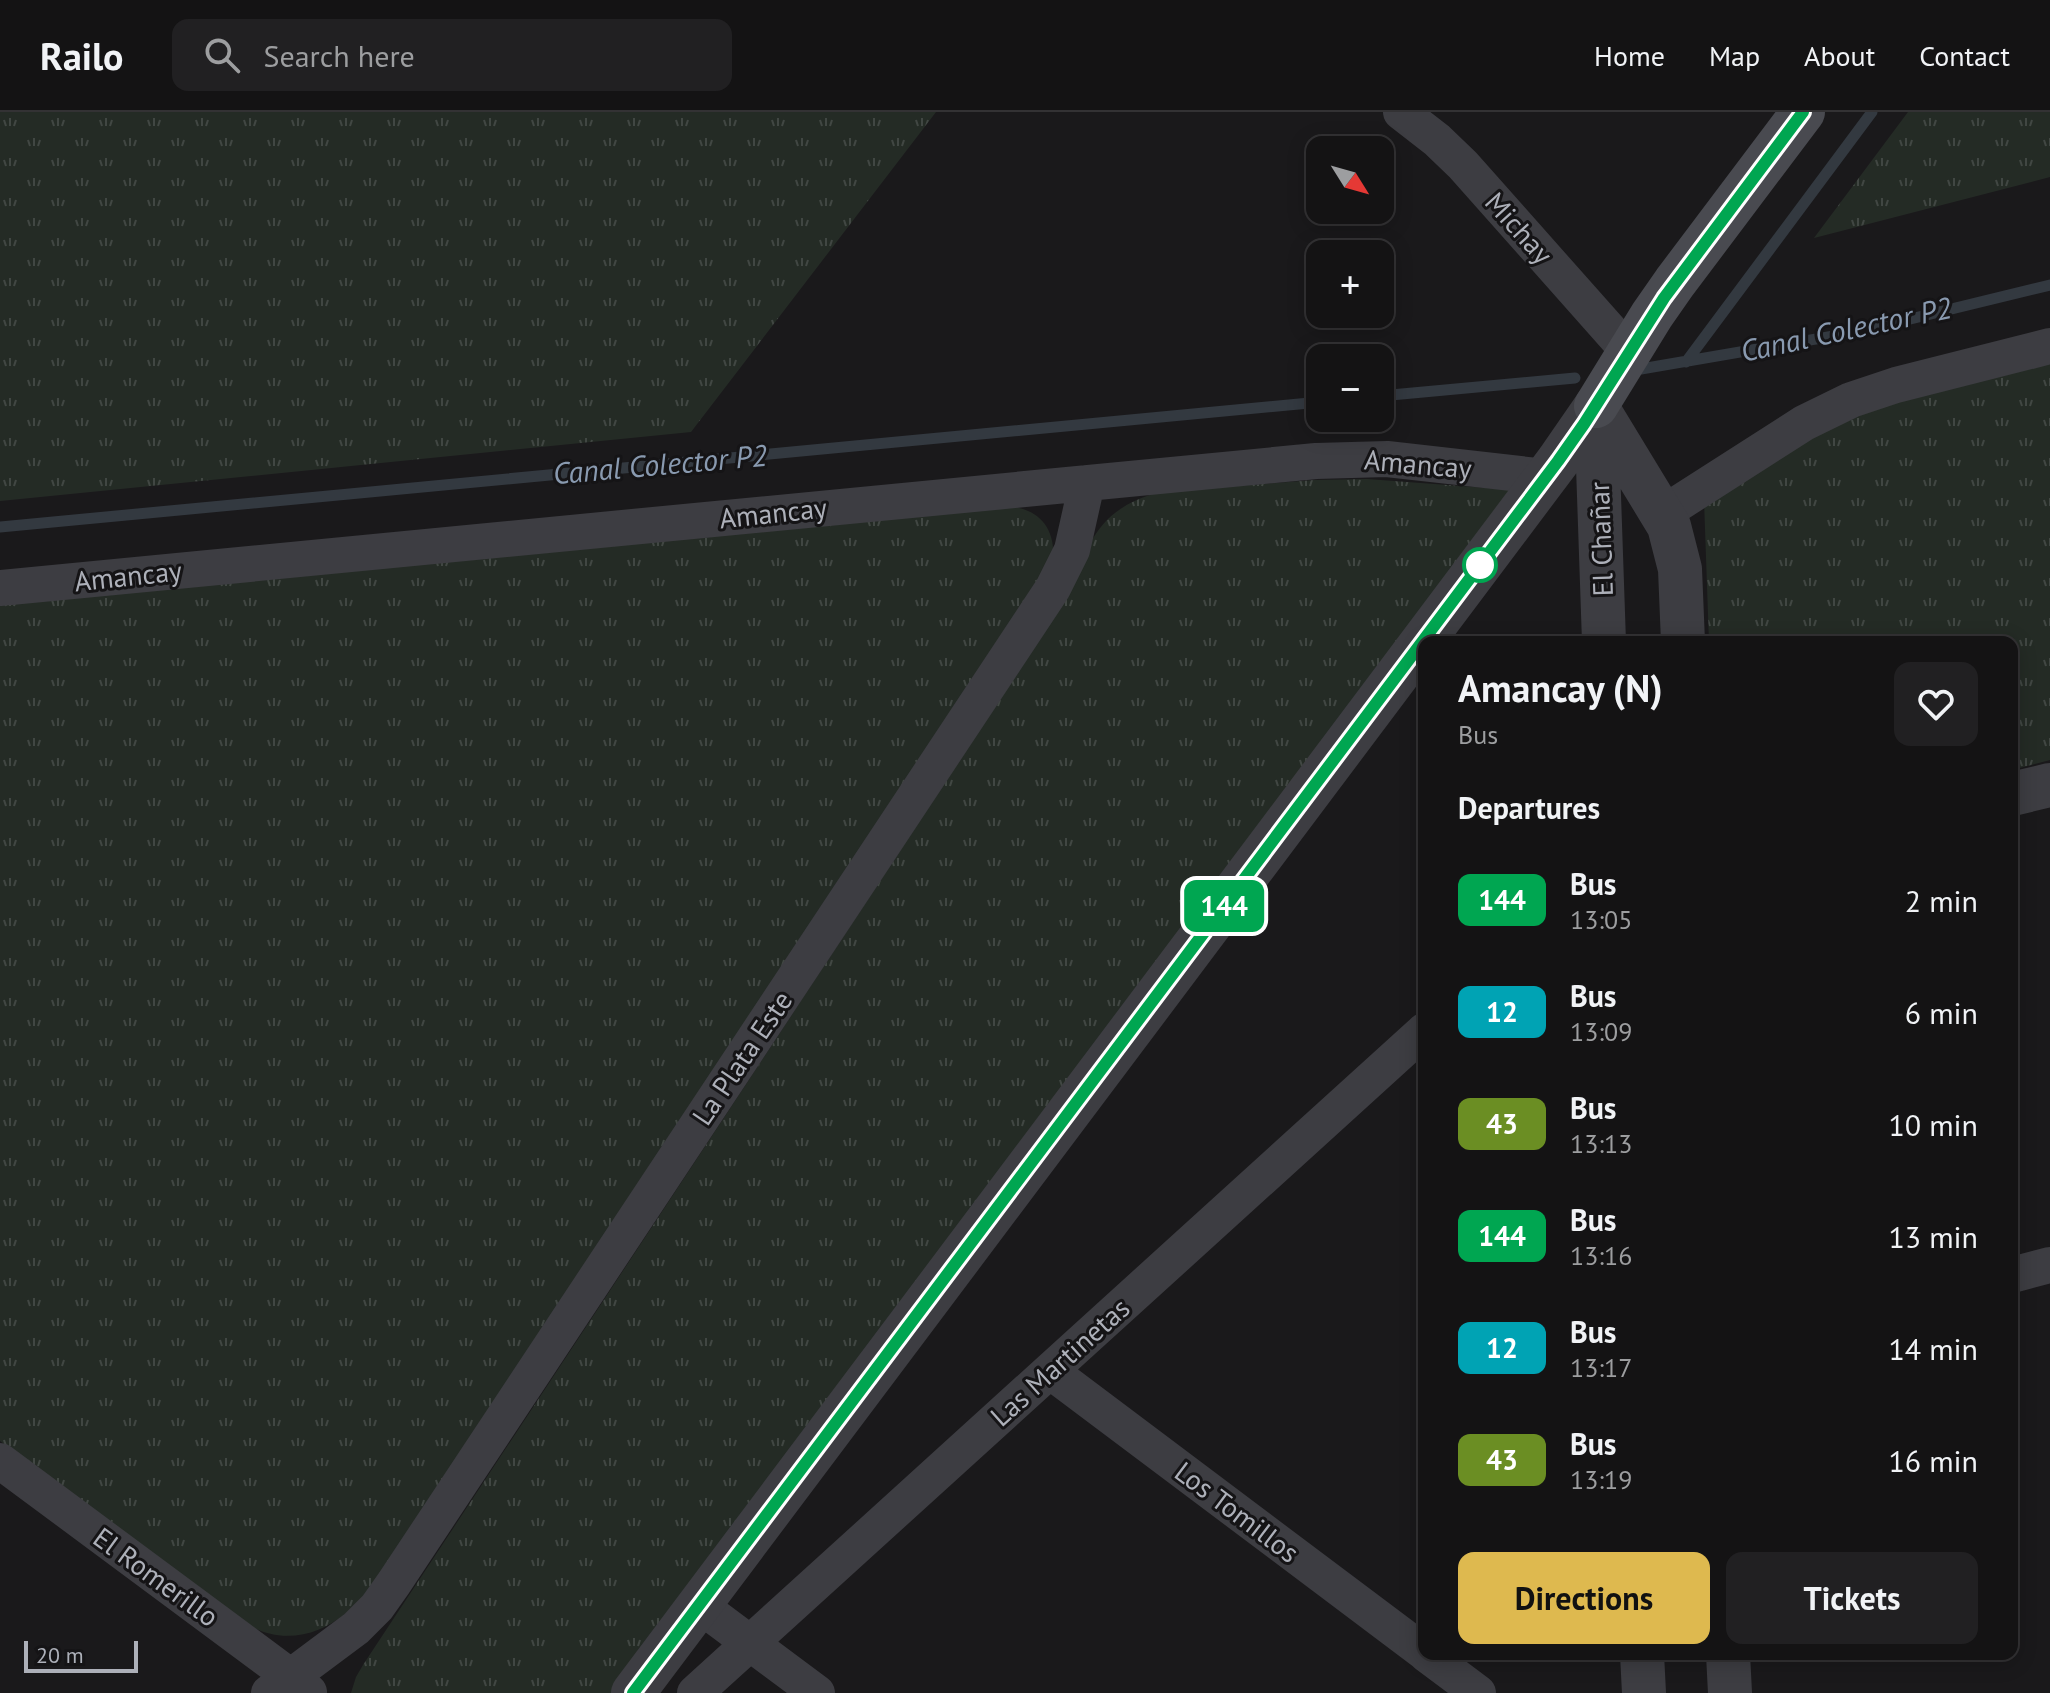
<!DOCTYPE html>
<meta charset="utf-8">
<style>
body{margin:0;font-family:"PT Sans",sans-serif;background:#212022;color:#f1f3f6;height:100vh;display:flex;flex-direction:column;font-size:30px;white-space:nowrap}
*{box-sizing:border-box;margin:0}
p{font-size:26px;color:#9d9ea0}
.icon{flex:none;width:44px;height:44px;fill:none;stroke:currentColor;stroke-width:2;stroke-linecap:round;stroke-linejoin:round}
.map{position:relative;flex:1;overflow:hidden}
.details{position:absolute;left:1418px;top:524px;width:600px;height:1024px;display:flex;flex-direction:column;background:#141314;border-radius:16px;box-shadow:0 4px 20px #0003,0 0 0 2px #333234}
.details>*{flex:none}
.badge{padding:0 16px;border-radius:12px;font-size:28px;line-height:52px}
.needle{width:52px;rotate:127deg}
.buttons{position:absolute;left:1306px;top:24px;display:grid;gap:16px}
.buttons a{display:grid;place-items:center;width:88px;height:88px;border-radius:16px;background:#141314;box-shadow:0 4px 20px #0003,0 0 0 2px #333234;font-size:40px}
.scale{position:absolute;left:24px;bottom:20px;width:114px;box-sizing:border-box;padding-left:8px;border:4px solid #adb0b9;border-top:0;font-size:22px;line-height:28px;white-space:nowrap;color:#adb0b9;-webkit-text-stroke:6px #151416;paint-order:stroke}
.map>.badge{position:absolute;translate:-50% -50%;box-shadow:0 0 0 4px #fff}
h2{padding:0 40px;font-size:30px;line-height:72px}
.round{display:grid;place-items:center;flex:none;width:84px;height:84px;border-radius:16px;background:#212022}
.summary{display:flex;align-items:center;justify-content:space-between;height:136px;padding:0 40px}
h1{font-size:38px;font-weight:700;line-height:60px}
.cta{display:flex;gap:16px;margin-top:auto;padding:16px 40px}
.cta a{flex:1;height:92px;border-radius:16px;background:#deb94f;color:#111;font-size:32px;font-weight:700;line-height:92px;text-align:center}
.cta a+a{background:#212022;color:#f1f3f6}
ul{padding:0;list-style:none}
li{display:flex;align-items:center;gap:24px;height:112px;padding:0 40px}
li div{flex:1}
li b{display:block;font-size:30px}
li em{font-style:normal}
li .badge{min-width:88px;font-weight:700;text-align:center}
header{display:flex;align-items:center;gap:48px;box-sizing:border-box;height:112px;padding:0 40px;background:#141314;border-bottom:2px solid #333234}
header strong{font-size:38px}
nav{display:flex;gap:44px;margin-inline-start:auto;font-size:28px}
.search{width:560px;height:72px;background:#212022;display:flex;align-items:center;gap:20px;box-sizing:border-box;padding:0 28px;border-radius:16px;color:#9d9ea0;font-size:30px}
.map>svg:first-child{display:block}
.grass{fill:url(#grass-tufts)}
.lines{fill:none;stroke-linecap:round;stroke-linejoin:round}
.stream{stroke:#333940;stroke-width:11}
.minor{stroke:#3d3d42;stroke-width:36}
.tertiary{stroke:#3d3d42;stroke-width:44}
.secondary{stroke:#494a50;stroke-width:44}
.line-casing{stroke:#fff;stroke-width:18}
.line{stroke:#00a651;stroke-width:12}
.stop-dot{fill:#fff;stroke:#00a651;stroke-width:4}
.labels{text-anchor:middle;stroke-width:6;stroke-linejoin:round;paint-order:stroke}
.street-label{font-size:28px;fill:#adb0b9;stroke:#151416}
.water-label{font-size:30px;font-style:italic;fill:#899ab0;stroke:#151416}
</style>
<header>
<strong>Railo</strong>
<div class="search"><svg class="icon" aria-label="search" viewBox="0 0 24 24"><circle cx="10" cy="10" r="6"/><path d="M15 15l6 6"/></svg>Search here</div>
<nav><a>Home</a><a>Map</a><a>About</a><a>Contact</a></nav>
</header>
<div class="map">
<svg width="2050" height="1581" viewBox="0 0 2050 1581">
<defs>
<pattern id="grass-tufts" width="24" height="20" patternUnits="userSpaceOnUse" patternTransform="scale(2)"><rect width="24" height="20" fill="#242b25"/><path d="M3 7l-1-3M5 7V3M7 7l1-3M15 17l-1-3M17 17v-4M19 17l1-3" fill="none" stroke="#414743"/></pattern>
</defs>
<rect width="100%" height="100%" fill="#1a191b"/>
<path class="grass" d="M0,0h936l-245,320 -691,69z
M1908,0h142v65l-236,61z
M2050,244v404l-38,10v-128h-303l-5,-143 130,-77z
M1367,367l147,11 -902,1203h-261l5,-16 7,-12 705,-1069c22,-55 29,-86 91,-104l155,-12z
M1008,394c32,3 48,23 45,55l-684,1029c-7,8 -14,17 -23,23 -27,23 -64,31 -96,13l-250,-185v-836z"/>
<g class="lines">
<path class="stream" d="M1686,250l186,-250
M1641,257l216,-37 193,-47
M1380,284l195,-18
M0,415l1320,-125"/>
<path class="minor" d="M1401,0l36,28 26,25 166,187
M1662,402l142,-91 47,-23 45,-15 154,-39
M0,476l1316,-127 71,-2 159,18
M2012,1163l38,-10
M1050,1259l374,281
M0,1349l291,216 18,15
M699,1493l118,88
M1426,1542l52,39
M269,1581l87,-65 21,-21 17,-24 659,-995 19,-38 15,-67
M695,1581l729,-662"/>
<path class="tertiary" d="M1596,294l73,120 11,43 3,73
M1596,296l8,234
M2012,682l38,-9
M1642,1542l2,39
M1728,1542l2,39
M633,1581l925,-1232 38,-55"/>
<path class="secondary" d="M1596,294l56,-91 23,-33 128,-170"/>
</g>
<g class="lines">
<g class="line-casing">
<path id="line" d="M633,1581l925,-1232 26,-37 80,-126 139,-186"/>
</g>
<use href="#line" class="line"/>
</g>
<circle class="stop-dot" cx="1480" cy="453" r="16"/>
<g class="labels">
<g class="street-label">
<text transform="translate(1519 116) rotate(48)" y="10">Michay</text>
<text transform="translate(1418 352) rotate(5)" y="10">Amancay</text>
<text transform="translate(773 401) rotate(-6)" y="10">Amancay</text>
<text transform="translate(1601 427) rotate(-92)" y="10">El Chañar</text>
<text transform="translate(128 464) rotate(-6)" y="10">Amancay</text>
<text transform="translate(742 946) rotate(-56)" y="10">La Plata Este</text>
<text transform="translate(1060 1250) rotate(-42)" y="10">Las Martinetas</text>
<text transform="translate(1237 1400) rotate(37)" y="10">Los Tomillos</text>
<text transform="translate(156 1465) rotate(36)" y="10">El Romerillo</text>
</g>
<g class="water-label">
<text transform="translate(1846 218) rotate(-12)" y="10">Canal Colector P2</text>
<text transform="translate(660 353) rotate(-5)" y="10">Canal Colector P2</text>
</g>
</g>
</svg>
<div class="buttons">
<a><svg class="needle" viewBox="-14 -14 28 28"><path d="M0-13l5 13h-10z" fill="#e53935"/><path d="M0 13l5-13h-10z" fill="#9d9ea0"/></svg></a>
<a>+</a>
<a>−</a>
</div>
<div class="scale">20 m</div>
<b class="badge" style="left:1224px;top:794px;background:#00a651;color:#fff">144</b>
<section class="details">
<div class="summary"><div><h1>Amancay (N)</h1><p>Bus</p></div><a class="round"><svg class="icon" aria-label="heart" viewBox="0 0 24 24"><path d="M12 20l-8-8c-3-5 5-10 8-4 3-6 11-1 8 4z"/></svg></a></div>
<h2>Departures</h2>
<ul>
<li><span class="badge" style="background:#00a651;color:#fff">144</span><div><b>Bus</b><p>13:05</p></div><em>2 min</em></li>
<li><span class="badge" style="background:#00a3b4;color:#fff">12</span><div><b>Bus</b><p>13:09</p></div><em>6 min</em></li>
<li><span class="badge" style="background:#6b8e23;color:#fff">43</span><div><b>Bus</b><p>13:13</p></div><em>10 min</em></li>
<li><span class="badge" style="background:#00a651;color:#fff">144</span><div><b>Bus</b><p>13:16</p></div><em>13 min</em></li>
<li><span class="badge" style="background:#00a3b4;color:#fff">12</span><div><b>Bus</b><p>13:17</p></div><em>14 min</em></li>
<li><span class="badge" style="background:#6b8e23;color:#fff">43</span><div><b>Bus</b><p>13:19</p></div><em>16 min</em></li>
</ul>
<div class="cta"><a>Directions</a><a>Tickets</a></div>
</section>
</div>
